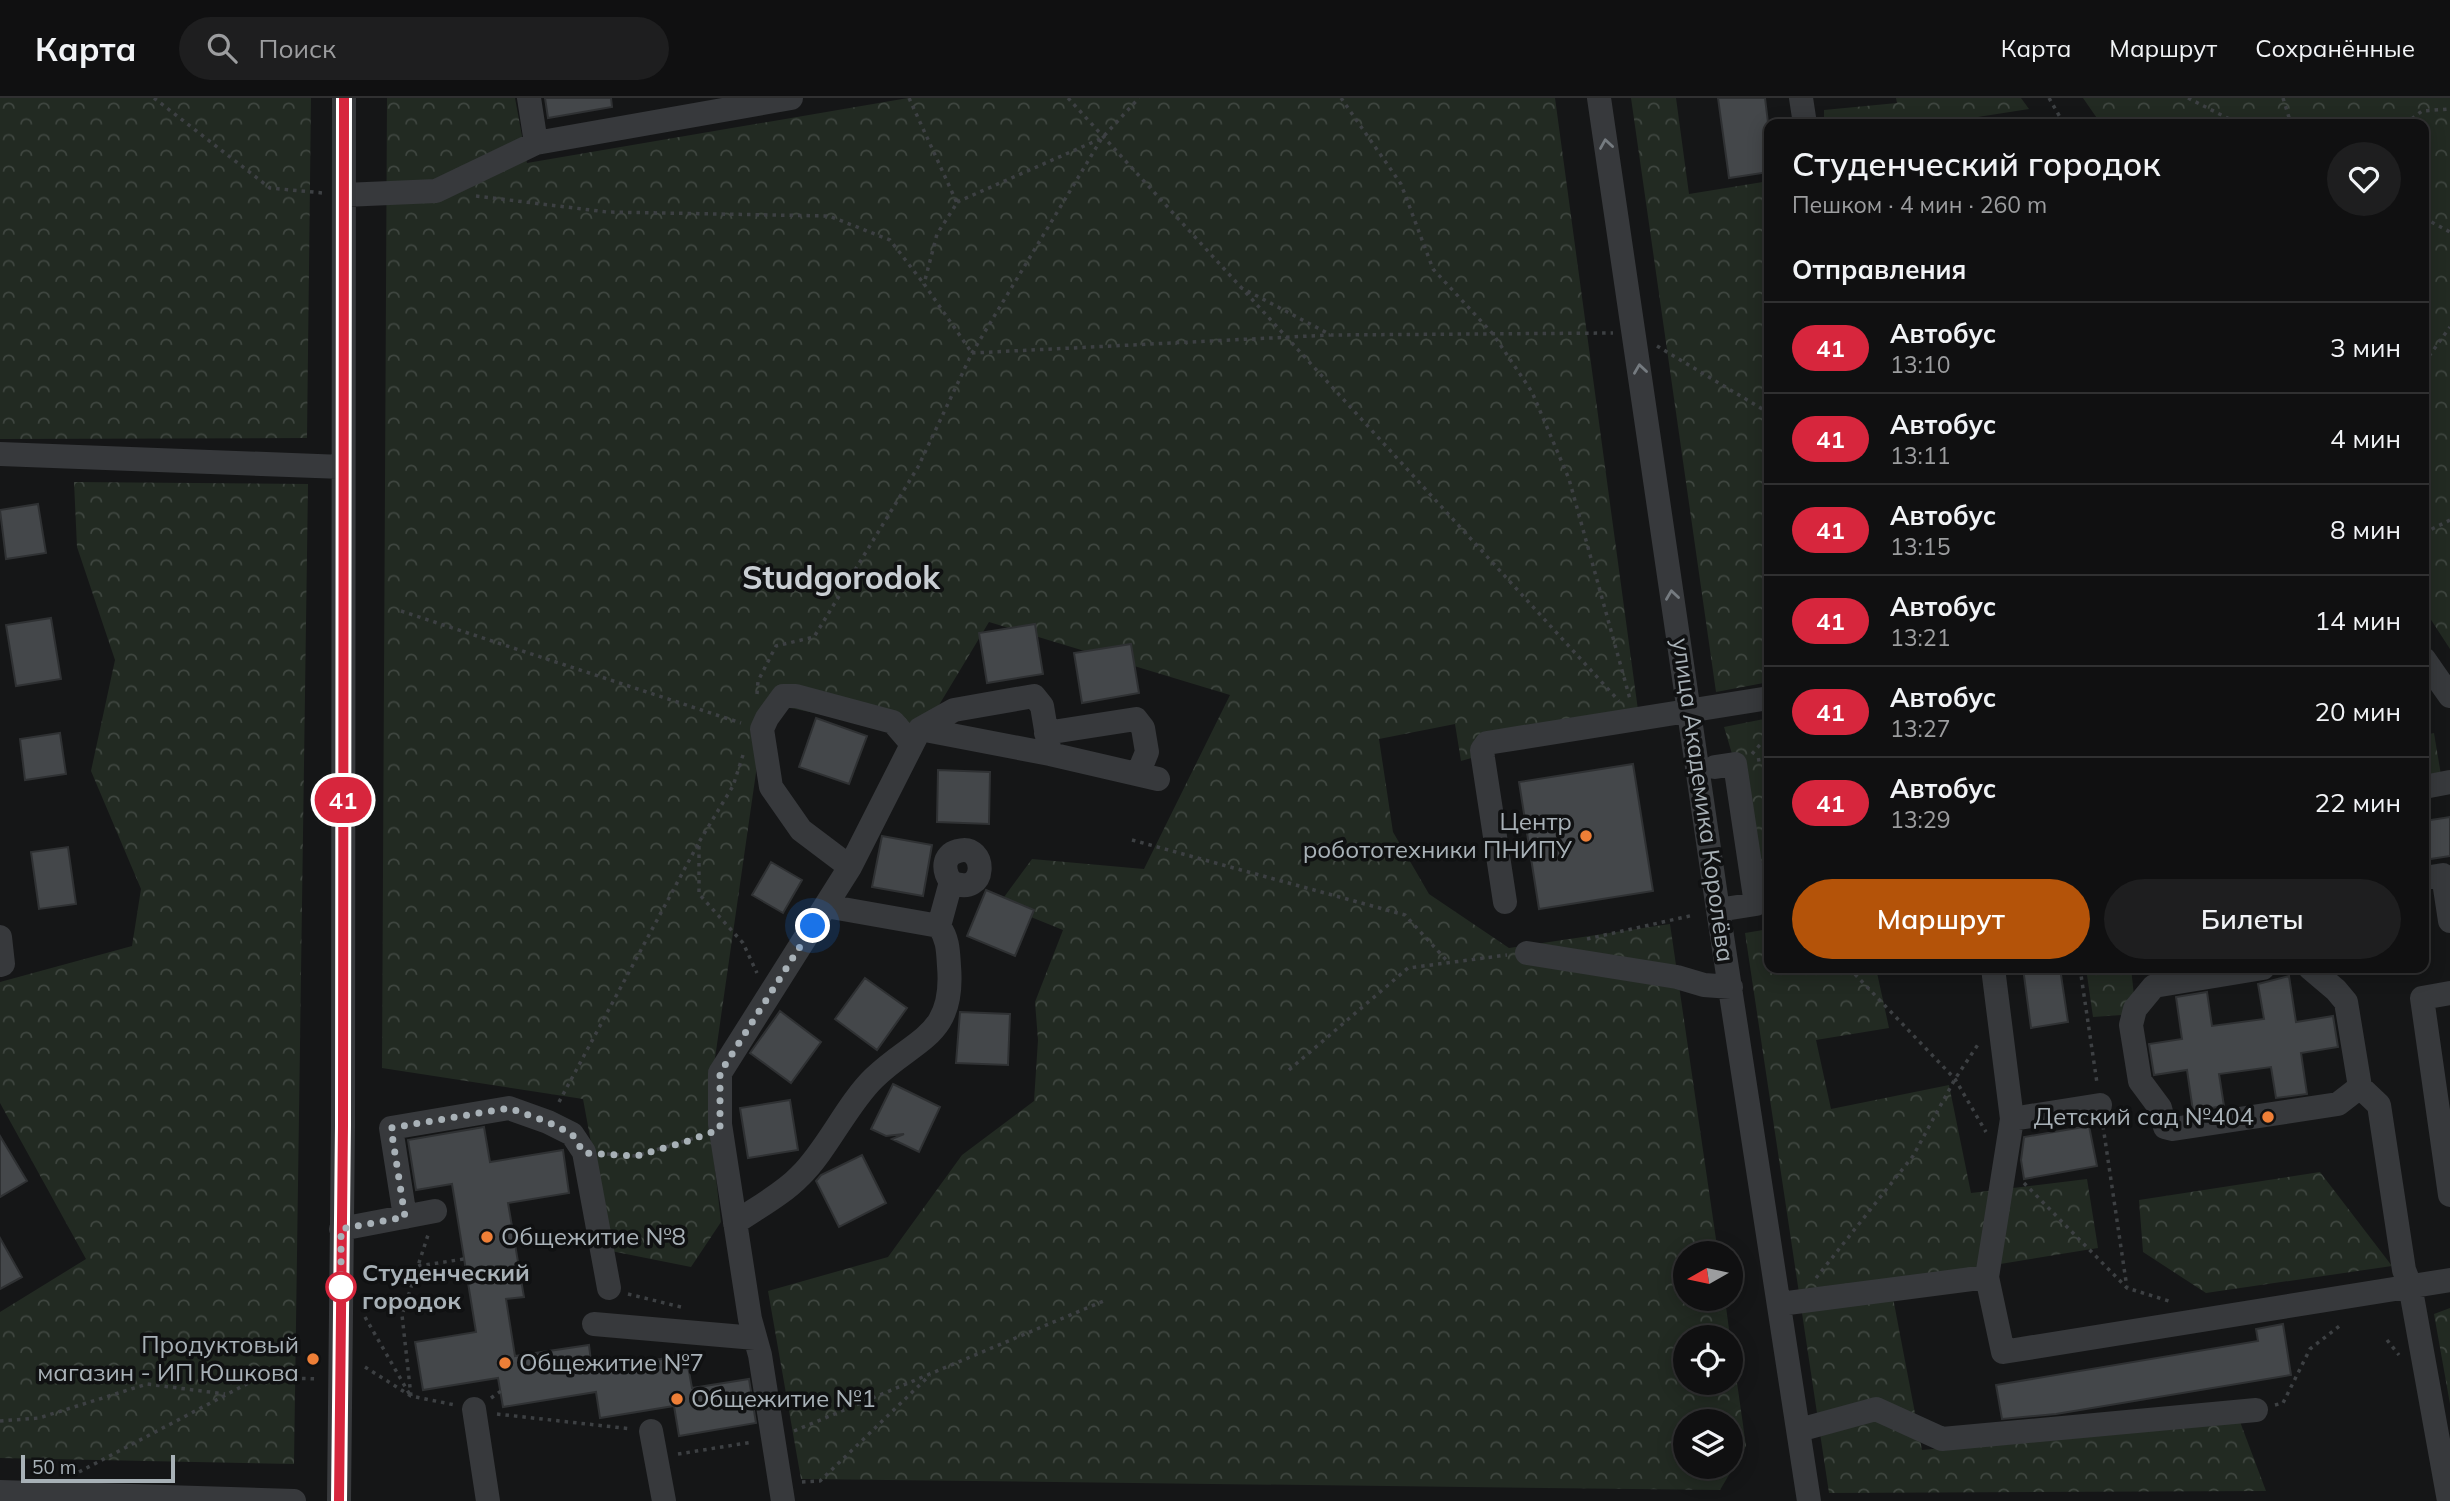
<!DOCTYPE html>
<html lang="ru">
<meta charset="utf-8">
<style>
body{margin:0;font-family:Mulish,sans-serif;background:#1e1e1f;color:#f1f3f6;height:100vh;display:flex;flex-direction:column;font-size:26px;white-space:nowrap}
*{box-sizing:border-box;margin:0}
p{font-size:23px;color:#9c9d9f}
.icon{flex:none;width:38px;height:38px;fill:none;stroke:currentColor;stroke-width:2;stroke-linecap:round;stroke-linejoin:round}
.map{position:relative;flex:1;overflow:hidden}
.details{position:absolute;left:1764px;top:21px;width:665px;height:854px;display:flex;flex-direction:column;background:#101011;border-radius:14px;box-shadow:0 4px 18px #0003,0 0 0 2px #303031}
.details>*{flex:none}
.badge{padding:0 14px;border-radius:23px;font-size:24px;line-height:46px}
.needle{width:46px;rotate:261deg}
.tools{position:absolute;left:1673px;top:1143px;display:grid;gap:14px}
.tools a{display:grid;place-items:center;width:70px;height:70px;border-radius:50%;background:#101011;box-shadow:0 4px 18px #0003,0 0 0 2px #303031;font-size:35px}
.scale{position:absolute;left:21px;bottom:18px;width:154px;box-sizing:border-box;padding-left:7px;border:4px solid #a8b1b7;border-top:0;font-size:19px;line-height:24px;white-space:nowrap;color:#a8b1b7;-webkit-text-stroke:5px #101112;paint-order:stroke}
.you{position:absolute;width:35px;height:35px;margin:-18px;border:5px solid #fff;border-radius:50%;background:#1a73e8;box-shadow:0 0 0 10px #1a73e833}
.map>.badge{position:absolute;translate:-50% -50%;box-shadow:0 0 0 4px #fff}
h2{padding:0 28px;font-size:26px;line-height:63px}
.round{display:grid;place-items:center;flex:none;width:74px;height:74px;border-radius:37px;background:#1e1e1f}
.summary{display:flex;align-items:center;justify-content:space-between;height:119px;padding:0 28px}
h1{font-size:33px;font-weight:600;line-height:52px}
.action{display:flex;gap:14px;margin-top:auto;padding:14px 28px}
.action a{flex:1;height:80px;border-radius:42px;background:#b45309;color:#fff;font-size:28px;font-weight:600;line-height:80px;text-align:center}
.action a+a{background:#1e1e1f;color:#f1f3f6}
ul{padding:0;list-style:none}
li{display:flex;align-items:center;gap:21px;height:91px;padding:0 28px;border-top:2px solid #303031}
li div{flex:1}
li b{display:block;font-size:26px}
li em{font-style:normal}
li .badge{min-width:77px;font-weight:700;text-align:center}
header{display:flex;align-items:center;gap:42px;box-sizing:border-box;height:98px;padding:0 35px;background:#101011;border-bottom:2px solid #303031}
header strong{font-size:33px}
nav{display:flex;gap:38px;margin-inline-start:auto;font-size:24px}
.search{width:490px;height:63px;background:#1e1e1f;display:flex;align-items:center;gap:18px;box-sizing:border-box;padding:0 24px;border-radius:38px;color:#9c9d9f;font-size:26px}
.map>svg:first-child{display:block}
.forest{fill:url(#forest-crowns);fill-rule:evenodd}
.building{fill:#44474a;stroke:#2f3133;stroke-width:2}
.lines{fill:none;stroke-linecap:round;stroke-linejoin:round}
.path{stroke:#3d4043;stroke-width:3.5;stroke-dasharray:3.5 5;stroke-linecap:butt}
.minor{stroke:#37393c;stroke-width:24}
.oneway{stroke:#757b80}
.line-casing{stroke:#fff;stroke-width:16}
.line{stroke:#d7263d;stroke-width:10}
.walk{stroke:#a8b1b7;stroke-width:7;stroke-dasharray:0 12.6}
.poi-dot{fill:#ee7f37;stroke:#101112;stroke-width:2.5}
.stop-dot{fill:#fff;stroke:#d7263d;stroke-width:3.5}
.labels{text-anchor:middle;stroke-width:7;stroke-linejoin:round;paint-order:stroke}
.street-label{font-size:24px;fill:#a8b1b7;stroke:#101112}
.poi-label{font-size:24px;fill:#a8b1b7;stroke:#101112;text-anchor:end}
.stop-label{font-size:24px;font-weight:bold;fill:#a8b1b7;stroke:#101112;text-anchor:start}
.district-label{font-size:32px;font-weight:bold;fill:#c9ced3;stroke:#101112}
</style>
<header>
<strong>Карта</strong>
<div class="search"><svg class="icon" aria-label="search" viewBox="0 0 24 24"><circle cx="10" cy="10" r="6"/><path d="M15 15l6 6"/></svg>Поиск</div>
<nav><a>Карта</a><a>Маршрут</a><a>Сохранённые</a></nav>
</header>
<div class="map">
<svg width="2450" height="1403" viewBox="0 0 2450 1403">
<defs>
<pattern id="forest-crowns" width="20" height="18" patternUnits="userSpaceOnUse" patternTransform="scale(1.75)"><rect width="20" height="18" fill="#222a22"/><path d="M2 6a3 3 0 1 1 6 0M12 15a3 3 0 1 1 6 0" fill="none" stroke="#3f4640"/></pattern>
</defs>
<rect width="100%" height="100%" fill="#151617"/>
<path class="forest" d="M0,0h311l-4,340 -307,1z
M387,0h128l12,65 381,-65h647l83,612 -177,51 -6,-37 -76,15 14,93 36,62 80,54 161,-24 48,329h-33v45l40,1 5,38h-45v45h46v-42l15,106 -26,44 -919,-11 -33,-188 120,-34 74,-102 72,-54 4,-61 -3,-38 28,-72 -64,-26 33,-45 112,10 86,-174 -241,-73 -68,113 -155,-32 -58,404 13,115 -30,45 -80,-16 -28,-152 -201,-31zM1685,1323h46v45h-46z
M1631,0h45l13,96 80,-13v501l-53,10z
M1896,0h125l8,11 -96,15h-109v-14l73,-7z
M2083,0h367v551l-26,-40v-485h-323z
M74,384l234,2 -14,980 -294,-6v-146l86,-53 -86,-156v-121l132,-36 9,-57 -50,-118 24,-111 -38,-113z
M1769,620v168l-19,3 -15,-125 -11,-37z
M2434,635l7,42 -17,3v-43z
M1769,831v39h107l13,60 -73,12 15,69 118,-24 22,108 116,-14 11,69 -208,34 32,168 317,-31 27,72 -437,2 -84,-560z
M2086,870h45l5,46 -43,3z
M2320,1074l72,94 -186,27 -63,-41 -4,-52z
M2450,1210v96l-16,-90z"/>
<path class="building" d="M545,0h66l1,9 -64,11z
M1718,0h47l4,33v41l-40,6z
M38,406l8,49 -40,6 -6,-49z
M51,520l10,61 -45,7 -10,-61z
M1035,526l8,50 -56,9 -8,-50z
M1131,546l8,49 -57,10 -8,-50z
M816,620l51,18 -18,48 -50,-17z
M60,635l6,41 -41,6 -5,-41z
M1633,666l20,127 -114,18 -20,-127z
M938,672l52,2 -1,52 -52,-2z
M2450,719v39l-26,4v-39z
M882,738l50,9 -9,51 -51,-9z
M68,749l8,57 -37,5 -8,-57z
M771,764l31,18 -19,33 -31,-18z
M986,792l48,20 -19,46 -48,-20z
M2023,870h37l8,54 -37,6z
M2289,878l7,46 37,-6 5,31 -37,6 6,41 -31,4 -5,-31 -52,7 5,32 -31,5 -6,-41 -33,5 -5,-31 33,-5 -6,-42 31,-5 5,34 52,-7 -6,-35z
M865,880l42,30 -30,42 -42,-31z
M780,913l41,31 -30,41 -41,-30z
M960,914l50,2 -2,51 -52,-2z
M893,986l47,23 -21,45 -27,-13 12,-5 -18,2 -15,-7z
M790,1002l8,50 -50,8 -8,-50z
M2089,1028l8,40 -73,13 -3,-19 3,-23z
M484,1029l6,35 73,-12 6,43 -61,10 16,94 -18,2 9,57 74,-11 3,25 94,-15 6,33 57,-9 7,44 -77,13 -5,-30 -74,12 -4,-26 -93,15 -5,-29 -75,12 -8,-48 61,-10 -24,-148 -36,6 -8,-50z
M0,1038l27,45 -27,16z
M862,1057l24,48 -47,24 -23,-46 5,-6z
M0,1140l22,39 -22,12z
M2283,1226l8,51 -235,39 -54,5 -6,-34 262,-44 -2,-12z"/>
<g class="lines">
<path class="path" d="M154,0l116,90 53,5
M909,0l48,105 -20,31 -13,50 48,69
M1068,0l551,603
M1341,0l60,86 32,85 60,65 39,58 37,87 61,220
M2049,0l15,26
M2188,0l51,26
M2283,0l8,26
M2405,26l17,-13 28,-2
M476,98l131,16 222,4 61,24 34,44
M957,104l143,-63
M2424,120l26,14
M1240,189l91,48 282,-2
M1657,248l112,67
M972,255l358,-18
M2424,265l26,-36
M2424,435l26,-13
M401,513l340,112
M757,596l1,-13 18,-35 38,-9 104,-170 54,-114 130,-215 37,-40
M1752,656l17,-20
M743,657l-10,31 -34,56v52l44,49 14,30
M1757,662l12,-2
M1132,742l273,75 44,48
M1587,841l107,-24
M1849,870l106,111 31,53
M2080,870l17,115
M1289,972l119,-102 99,-13
M559,1004l139,-258
M2103,1028l24,162
M607,1056l29,2 65,-20
M2024,1085l103,105 42,13
M418,1168l46,-7
M1816,1180l97,-122 42,-77 24,-36
M628,1196l53,13
M365,1219l45,78
M2387,1242l12,15
M365,1269l46,29 44,9
M411,1298l-9,-81 26,-80
M491,1300l10,-7
M2275,1307l8,-2 27,-54 32,-25
M497,1316l135,15
M0,1323l39,-3 108,-34 78,10
M794,1333l312,-131
M678,1356l75,-12
M79,1374l181,-95 58,2
M802,1384l18,-1 110,-106"/>
<path class="minor" d="M529,0l7,45
M1599,0l119,812 91,591
M1801,0l4,26
M344,97l92,-4 100,-48 255,-45
M0,356l343,13
M2424,561l26,37
M920,631l34,-19 80,-14 8,10 8,48
M1046,635l90,-14 7,9 4,24 -9,22
M1715,669l20,-3 21,140 -38,6
M2424,689l26,-5
M850,769l-49,-37 -30,-43 -9,-58 5,-11 16,-22h13l97,26 19,22
M2424,780l19,-3 7,46
M1505,804l-22,-144 -1,-8 5,-7 282,-45
M826,808l113,20 12,-44c38,17 36,-40 7,-31 -16,4 -15,20 -7,31
M0,839l3,27 -3,1
M1527,855l150,24 27,8 27,2
M1993,870l19,151 88,-14
M2263,870l-109,18 -19,23 -4,16 9,56 20,27 5,19 8,2 165,-25 22,-17
M2310,870l26,22 10,12 14,85 19,18 25,165 6,15 39,216
M2450,895l-28,5 28,197
M405,1119l-14,-89 118,-20 39,14 24,12 12,18 25,136
M735,1125c20,-14 48,-29 65,-47 27,-26 47,-72 74,-98 41,-40 81,-41 75,-112 -1,-16 -1,-27 -10,-40
M341,1131l94,-18
M1987,1179l25,-158
M1780,1206l207,-27 16,75 447,-72
M594,1226l161,14
M474,1311l14,92
M1799,1332l77,-21 66,30 314,-29
M651,1333l13,70
M0,1394l294,9
M339,1403l4,-375 1,-1028
M783,1403l-23,-146 -10,-36 -30,-195v-51l130,-206 70,-138 130,25 108,25"/>
</g>
<defs><path id="oneway-chevron" d="M-2-3.5L2.5 0L-2 3.5" fill="none" stroke-width="1.6" stroke-linecap="round" stroke-linejoin="round" transform="scale(1.75)"/></defs>
<g class="oneway">
<use href="#oneway-chevron" transform="translate(1606 46) rotate(-99)"/>
<use href="#oneway-chevron" transform="translate(1640 271) rotate(-98)"/>
<use href="#oneway-chevron" transform="translate(1672 497) rotate(-98)"/>
</g>
<g class="lines">
<g class="line-casing">
<path id="line" d="M339,1403l4,-375 1,-1028"/>
</g>
<use href="#line" class="line"/>
<path class="walk" d="M341,1189v-58l64,-12 -14,-89 118,-20 39,14 24,12 12,19 52,3 52,-15 32,-12v-56l93,-147"/>
</g>
<g class="poi-dot">
<circle cx="1586" cy="738" r="7"/>
<circle cx="2268" cy="1019" r="7"/>
<circle cx="487" cy="1139" r="7"/>
<circle cx="313" cy="1261" r="7"/>
<circle cx="505" cy="1265" r="7"/>
<circle cx="677" cy="1301" r="7"/>
</g>
<circle class="stop-dot" cx="341" cy="1189" r="14"/>
<g class="labels">
<g class="street-label">
<text transform="translate(1703 702) rotate(82)" y="8">улица Академика Королёва</text>
</g>
<g class="poi-label">
<text x="1572" y="732">Центр<tspan x="1572" dy="28">робототехники ПНИПУ</tspan></text>
<text x="2254" y="1027">Детский сад №404</text>
<text x="501" y="1147" text-anchor="start">Общежитие №8</text>
<text x="299" y="1255">Продуктовый<tspan x="299" dy="28">магазин - ИП Юшкова</tspan></text>
<text x="519" y="1273" text-anchor="start">Общежитие №7</text>
<text x="691" y="1309" text-anchor="start">Общежитие №1</text>
</g>
<g class="stop-label">
<text x="362" y="1183">Студенческий<tspan x="362" dy="28">городок</tspan></text>
</g>
<g class="district-label">
<text x="841" y="491">Studgorodok</text>
</g>
</g>
</svg>
<div class="tools">
<a><svg class="needle" viewBox="-14 -14 28 28"><path d="M0-13l5 13h-10z" fill="#e53935"/><path d="M0 13l5-13h-10z" fill="#9c9d9f"/></svg></a>
<a><svg class="icon" aria-label="locate" viewBox="0 0 24 24"><circle cx="12" cy="12" r="6"/><path d="M12 2v4M12 18v4M2 12h4M18 12h4"/></svg></a>
<a><svg class="icon" aria-label="layers" viewBox="0 0 24 24"><path d="M12 4l9 5-9 5-9-5zM3 14l9 5 9-5"/></svg></a>
</div>
<div class="scale">50 m</div>
<div class="you" style="left:813px;top:828px"></div>
<b class="badge" style="left:343px;top:702px;background:#d7263d;color:#fff">41</b>
<section class="details">
<div class="summary"><div><h1>Студенческий городок</h1><p>Пешком · 4 мин · 260 m</p></div><a class="round"><svg class="icon" aria-label="heart" viewBox="0 0 24 24"><path d="M12 20l-8-8c-3-5 5-10 8-4 3-6 11-1 8 4z"/></svg></a></div>
<h2>Отправления</h2>
<ul>
<li><span class="badge" style="background:#d7263d;color:#fff">41</span><div><b>Автобус</b><p>13:10</p></div><em>3 мин</em></li>
<li><span class="badge" style="background:#d7263d;color:#fff">41</span><div><b>Автобус</b><p>13:11</p></div><em>4 мин</em></li>
<li><span class="badge" style="background:#d7263d;color:#fff">41</span><div><b>Автобус</b><p>13:15</p></div><em>8 мин</em></li>
<li><span class="badge" style="background:#d7263d;color:#fff">41</span><div><b>Автобус</b><p>13:21</p></div><em>14 мин</em></li>
<li><span class="badge" style="background:#d7263d;color:#fff">41</span><div><b>Автобус</b><p>13:27</p></div><em>20 мин</em></li>
<li><span class="badge" style="background:#d7263d;color:#fff">41</span><div><b>Автобус</b><p>13:29</p></div><em>22 мин</em></li>
</ul>
<div class="action"><a>Маршрут</a><a>Билеты</a></div>
</section>
</div>
